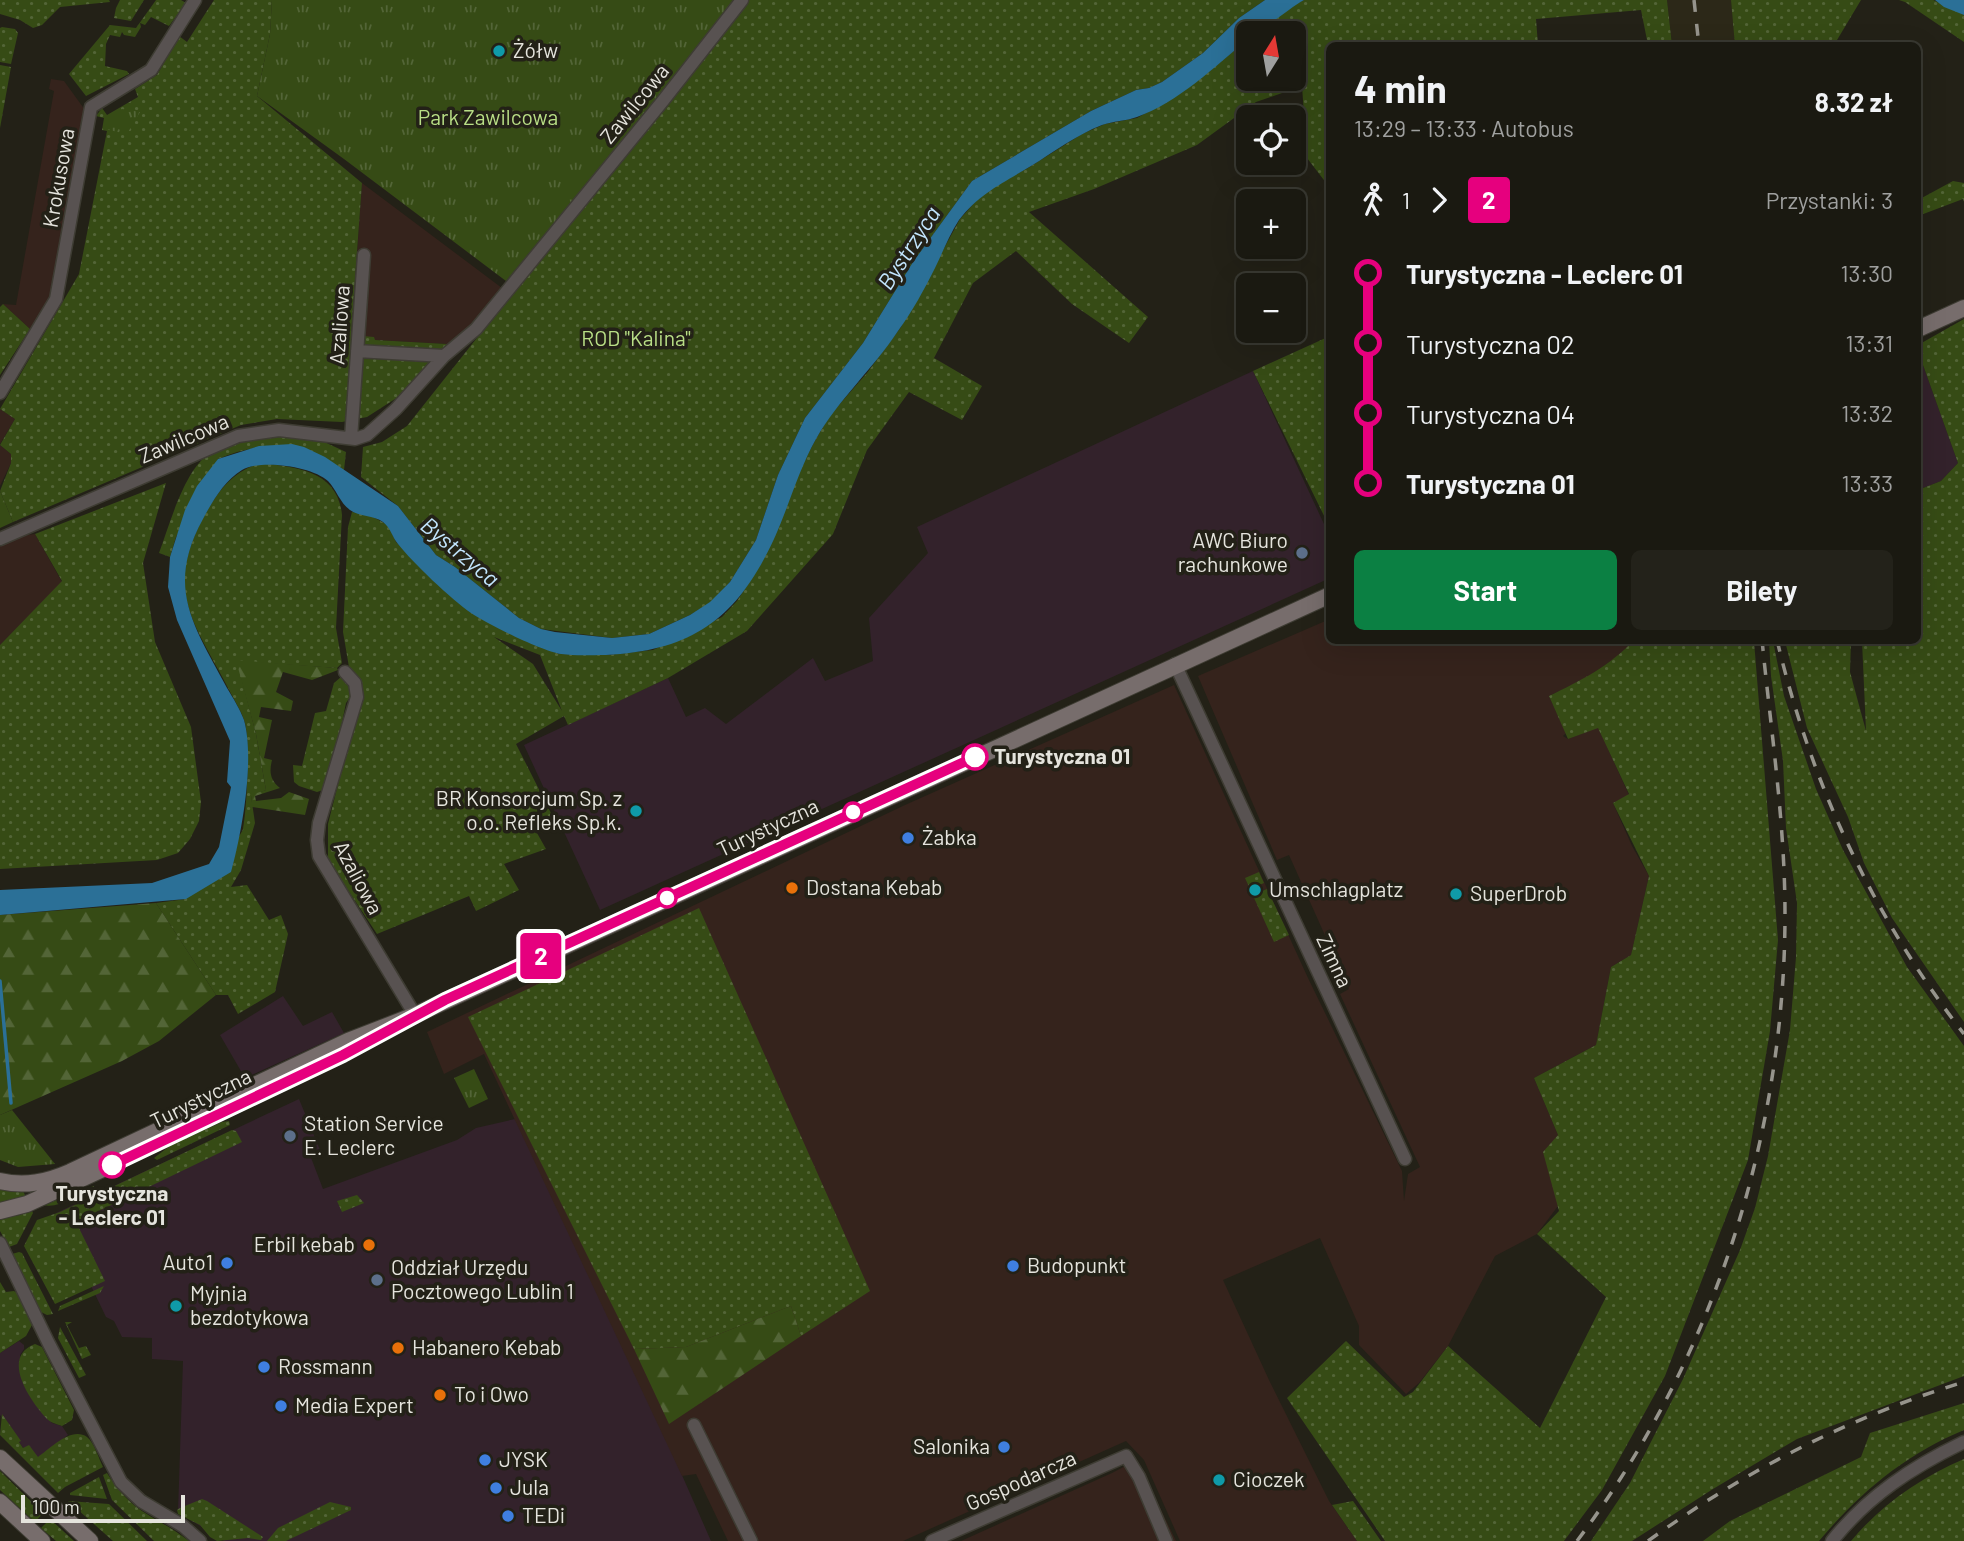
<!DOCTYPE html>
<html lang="pl">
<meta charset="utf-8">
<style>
body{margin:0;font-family:Barlow,sans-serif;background:#23221a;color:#f1f3f6;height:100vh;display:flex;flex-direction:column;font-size:26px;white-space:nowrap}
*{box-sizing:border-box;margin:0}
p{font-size:23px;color:#9fa09f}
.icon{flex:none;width:38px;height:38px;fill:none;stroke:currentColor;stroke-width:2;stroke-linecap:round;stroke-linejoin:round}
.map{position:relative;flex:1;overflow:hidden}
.drawer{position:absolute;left:1326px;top:42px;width:595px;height:602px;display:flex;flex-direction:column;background:#1a1911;border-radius:10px;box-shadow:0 7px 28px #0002,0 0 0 2px #383831}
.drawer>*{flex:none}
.badge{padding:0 14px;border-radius:5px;font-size:24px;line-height:46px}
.needle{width:46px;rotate:11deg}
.fabs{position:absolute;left:1236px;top:21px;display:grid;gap:14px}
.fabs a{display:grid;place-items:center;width:70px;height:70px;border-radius:10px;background:#1a1911;box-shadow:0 7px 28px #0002,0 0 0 2px #383831;font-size:35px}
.scale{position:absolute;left:21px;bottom:18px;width:164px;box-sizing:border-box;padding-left:7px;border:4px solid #e5e4dd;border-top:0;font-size:19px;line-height:24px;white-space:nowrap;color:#e5e4dd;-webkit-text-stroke:5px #232117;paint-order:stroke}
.map>.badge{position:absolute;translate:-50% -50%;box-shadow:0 0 0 4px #fff}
.legs{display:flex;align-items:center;gap:10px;height:77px;padding:0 28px;font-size:23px}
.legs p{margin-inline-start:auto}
.summary{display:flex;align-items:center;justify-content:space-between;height:119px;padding:0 28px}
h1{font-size:38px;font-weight:700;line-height:52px}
.primary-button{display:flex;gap:14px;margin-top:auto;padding:14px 28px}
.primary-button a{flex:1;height:80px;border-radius:10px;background:#0b8043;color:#fff;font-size:28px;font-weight:700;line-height:80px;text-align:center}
.primary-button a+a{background:#23221a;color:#f1f3f6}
ul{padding:0 28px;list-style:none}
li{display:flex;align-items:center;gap:24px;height:70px;font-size:26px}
li i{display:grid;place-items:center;width:10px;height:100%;margin:0 9px;background:currentColor}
li i::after{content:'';width:18px;height:18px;margin:-9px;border:5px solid;border-radius:50%;background:#1a1911}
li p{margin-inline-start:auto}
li:first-child i{background:linear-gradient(#0000 50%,currentColor 0)}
li:last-child i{background:linear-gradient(currentColor 50%,#0000 0)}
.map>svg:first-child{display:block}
.commercial{fill:#33222b}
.industrial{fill:#35231c}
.built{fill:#2c2818}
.grass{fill:url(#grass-dots);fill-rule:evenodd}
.forest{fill:url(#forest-firs)}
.park{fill:url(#park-tufts)}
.water{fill:#2b7097}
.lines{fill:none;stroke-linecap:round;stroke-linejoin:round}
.stream{stroke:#2b7097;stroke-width:3.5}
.minor-casing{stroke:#3e3c33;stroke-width:15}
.secondary-casing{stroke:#3e3c33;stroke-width:18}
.minor{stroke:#585251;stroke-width:12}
.secondary{stroke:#776d6c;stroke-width:16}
.rail{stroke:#96948c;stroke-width:3.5;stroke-dasharray:12 12;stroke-linecap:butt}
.line-1-casing{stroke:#fff;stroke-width:16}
.line-1{stroke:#e6007e;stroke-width:10}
.culture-dot{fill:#0f9aa8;stroke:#232117;stroke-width:2.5}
.service-dot{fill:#5c6f8a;stroke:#232117;stroke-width:2.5}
.stop-1-dot{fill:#fff;stroke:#e6007e;stroke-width:3.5}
.shop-dot{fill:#3f7fe0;stroke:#232117;stroke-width:2.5}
.food-dot{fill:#e8710a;stroke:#232117;stroke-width:2.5}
.labels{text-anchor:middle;stroke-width:7;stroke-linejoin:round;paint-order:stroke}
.poi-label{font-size:21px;fill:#e5e4dd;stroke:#232117;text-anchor:start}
.street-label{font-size:21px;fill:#e5e4dd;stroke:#232117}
.park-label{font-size:21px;fill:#b9df86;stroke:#232117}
.stop-label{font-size:21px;font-weight:bold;fill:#e5e4dd;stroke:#232117;text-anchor:start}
.water-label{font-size:23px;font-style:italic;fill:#c2e5fd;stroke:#232117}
</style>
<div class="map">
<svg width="1964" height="1541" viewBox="0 0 1964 1541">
<defs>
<pattern id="grass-dots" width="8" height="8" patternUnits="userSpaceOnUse" patternTransform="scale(1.75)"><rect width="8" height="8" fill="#364b15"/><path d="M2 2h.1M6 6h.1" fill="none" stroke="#536537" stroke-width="1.8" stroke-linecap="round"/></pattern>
<pattern id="forest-firs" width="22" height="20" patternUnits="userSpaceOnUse" patternTransform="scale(1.75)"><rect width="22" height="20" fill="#364b15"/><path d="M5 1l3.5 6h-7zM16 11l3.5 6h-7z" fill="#536537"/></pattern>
<pattern id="park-tufts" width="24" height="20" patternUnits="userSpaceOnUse" patternTransform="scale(1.75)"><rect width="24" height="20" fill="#364b15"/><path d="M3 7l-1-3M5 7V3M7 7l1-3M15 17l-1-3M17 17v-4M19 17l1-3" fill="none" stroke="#536537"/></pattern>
</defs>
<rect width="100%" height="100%" fill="#232117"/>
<path class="commercial" d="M1918,351l40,112 -17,18 -23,9z
M1253,371l77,166v41l-730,332 -76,-165 144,-67 18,39 19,-9 21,16 87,-66 12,23 48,-20 -4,-43 59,-65 -11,-26z
M283,996l20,30 29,-14 12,21 -99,45 -25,-43z
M299,1099l21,51 -10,5 13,34 134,-49 19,-12 39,-9 96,195 100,227h-487l-46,-29 5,-151 -31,-2v-21l-30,-1 -8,-16 -8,-4 -50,-104z
M19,1341l5,4v4l-4,6 4,28 5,10 23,30 10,3 6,9 -30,23 -14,-9 -24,-34v-62z"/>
<path class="industrial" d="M51,79l13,2 21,29 -34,190 -21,29 -27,-25 13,1 38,-214 -5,-2z
M362,183l140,105 -41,47 -14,9 -73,-4 -23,-4z
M0,409l15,10 -15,25z
M0,445l11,9v9l-11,23z
M35,534l27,48 -62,63v-100l27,-10z
M1330,619v21l304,1 -14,14 -34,23 -37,18 17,37 -3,3 5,3 30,-12 31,68 -16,8 19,43 17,30 -18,79 -20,12 -15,78 -62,33 24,57v71l-21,28 -42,22 -47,90 -29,37 -13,11 -47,-49v-19l-39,-88 -97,42 46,100 60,121 28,40h-177l-36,-81 -18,-19 -223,100h-175l-32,-67 -14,2 -198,-422 -40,20 -17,-42 478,-227 269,-120 134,293 94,193 2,30 4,-27 12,-7 -80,-173 9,-5 -60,-134 -12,5 -79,-184z
M1137,1460l39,81h-215l151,-68z"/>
<path class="built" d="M1667,0h64l4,45h-63z"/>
<path class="grass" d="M0,0h109l1,2 -50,5 -18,18 -9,3 -13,-8 -20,-6z
M120,0h24l-13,21 -17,-3 2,-10z
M156,0h25l5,3 -17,23 -18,-9 -6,8 -5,-2 1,4 -6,10 -11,-2 -2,-3 -2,5 -10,-2 -4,9 -1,22 22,5 2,3 -43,22 -17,-22 41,-49 26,3z
M214,0h58l-2,34 -13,62 105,87 -11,152 23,2 1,3 72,4 -38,46 -42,27 -25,5 -65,-3 -36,6 -228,97 -13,-31 11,-28v-9l-11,-9 15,-26 -15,-10 79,-135 28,-143 -5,-1 2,-12 -8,-2 6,-8 5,7 31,-18 -3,-8 22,-14 22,-39 8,6z
M745,0h520l-26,18 -36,35 -41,29 -13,6 -13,2 -45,21 -119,70 -59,81 -50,81 -58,75 -27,57 -22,65 -26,42 -19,20 -21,13 -41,19 -37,4 -71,-9 -22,-11 -64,-51 -19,-12 -38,-49 -37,-29 2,-30 19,-5 25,-16z
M1304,0h363l5,45h-24l-7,-35 -105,9 2,26 -208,1v142l-23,-30 -5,-72 -46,16 -59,43 -103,44 -65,23 119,105 -19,26 -57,-39 -56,-53 -43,32 -39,75 48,28 -20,34 -53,-28 -42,58 -34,84 -86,97 -79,47 -100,47 -4,-9 -48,28 43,85 -22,4 9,16 -42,15 15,26 -43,21 -7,-15 -92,38 -49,-74v-36l34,-135 -12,-16 -7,-41 5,-105 4,-15 17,3 19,10 8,17 74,70 37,20 52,22 49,1 45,-5 69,-33 15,-16 24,-37 23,-51 17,-46 16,-30 14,-23 36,-41 34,-46 59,-108 17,-19 15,-13 36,-19 54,-34 23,-10 32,-6 34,-19 36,-26 41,-34v40h45v-46h-38l35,-26zM494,637l46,18 22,56 -29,-47z
M1731,0h130l-27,45 -99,1z
M1899,0c10,0 24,0 34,0 3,1 26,12 31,15v27l-59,-40z
M2,27l13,2 3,4 -7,31 -11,-2v-34z
M0,65l11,2 -11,61z
M1953,181l11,2v19l-1,-3 -45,17v-16z
M3,304l27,25 -30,46v-68z
M1964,319v703l-72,-104 -28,-55 -16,-46 -41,-89 -22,-87h66l-1,31 16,59 -4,-90 56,-1v-150l23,-9 17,-18 -40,-112v-6z
M1330,336v192l-77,-157z
M272,435l48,5 26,12 -2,18c-40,-27 -82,-30 -126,-11l-42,78 -6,20 -11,-4c11,-29 25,-83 51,-100 18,-12 42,-14 62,-18z
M260,463c37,4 78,8 82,52l-6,113 6,35 -5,5 -100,-7 19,73 10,56 -15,6 4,27 -14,47 -10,17 16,-2 22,35 12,-5 7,19 -13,58 -37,22 -10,-19h-12l-60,-92 30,-4c9,-11 55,-61 57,-70 4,-21 7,-86 2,-106 -4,-14 -13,-26 -19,-39 -35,-66 -61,-95 -22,-168 14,-25 28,-44 56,-53z
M166,483l-23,80 12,79 36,85 10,75 -2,19 -9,18 -12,14 -21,7 -157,9v-224l62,-64 -27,-47z
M1634,640l120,1 24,299 -8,91 -22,129 -83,216 -63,114 -38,51h-179l-98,-143 59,-57 58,56 9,-5 35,-46 92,82 66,-131 -69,-63 22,-23 -16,-59 15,-17 -24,-57 62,-33 15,-78 20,-12 18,-79 -36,-73 16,-9 -31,-66 -30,11 -19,-43c31,-15 61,-30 85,-56z
M1769,641h4l11,55 32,93 27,61 64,117 57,79v330l-167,63 -84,50 -81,52h-41l39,-58 53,-104 57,-129 15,-42 13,-52 22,-126 6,-73 1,-54 -11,-75 -3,-67 -12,-85z
M341,677l7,2 5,14 -7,10 -6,29 -17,58 -6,2 -18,-6 -5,-4 -1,-17 9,1 13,-53 11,-2 8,-28z
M1259,872l5,11 -12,5 3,6 12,-5 22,46 -15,7 -29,-64z
M699,908l171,383 -69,45 -10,-30 -105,41 -52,2 -166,-332z
M222,1122l7,-1 1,4 -73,35 -3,-2 17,-13z
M232,1130l4,1 6,11 -166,80 29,59 -50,23 -31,-58 13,-26 23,-8z
M94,1186v3c-15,6 -36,20 -51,16z
M0,1189l23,2 3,6 -26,6z
M357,1195l7,8 -22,9 -5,-11z
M31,1209l2,4 -16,31 -8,3 -9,-16v-13l20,-3z
M19,1252l3,1 31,61 -6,1 -6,-3 -29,-58z
M0,1282l6,10 8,-1 3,2 15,32 -6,11 -26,17z
M104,1286l-4,7 -42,18 2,-5z
M65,1322h7l-5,3 12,23 7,-2 5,9 -9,4z
M60,1327l26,48 -7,3 -21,-40z
M35,1344l7,3 32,63 -2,10 -10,6c-5,-2 -11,-3 -15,-7 -17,-18 -47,-62 -12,-75z
M1964,1403v27c-58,24 -105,63 -145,111h-116l27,-20 131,-64 9,-24z
M2,1414l19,27 -2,1 4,6 6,-3 9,12c12,-8 33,-31 49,-20 7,5 12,22 16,30l-38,20 -7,6 -58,-58z
M1964,1459v82h-113c31,-37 69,-63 113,-82z
M0,1471l43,42 -8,9 -35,-32z
M107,1473c26,42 47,41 82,68h-35l-42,-41 -9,-25z
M99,1477l8,22 -37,-4v-2z
M202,1499l5,2 56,36 -2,3 -13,-2 -31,3 -7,-4 -10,-12 -22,-11 -1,-4 3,-2z
M68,1501l41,3 38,37h-34z
M1353,1501l28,40h-24l-25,-36z
M330,1502l21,5v3l-65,31h-19l11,-13z
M50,1519l24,22h-18l-15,-13z"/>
<path class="forest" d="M0,491l13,31 -13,6z
M236,660l101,8 1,2 -26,10 -29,-8 -7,20 17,9 -2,10 -30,-4 -2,10 13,3 -8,38 8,2c-3,12 -2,20 8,28l-25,8 1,5 25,-3 8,-6 20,7 -4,16 -53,-8 -1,-12 15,-5 -10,-56z
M156,903l60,92 -57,46 -37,20 -122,54v-200z
M791,1306l10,30 -132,88 -35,-75 52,-2z"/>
<path class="park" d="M272,0h462l-80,103 -148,178 -162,-122 -87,-63 13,-62z
M122,109l18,3 -13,22 -22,-5 2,-12z
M474,1069l14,30 -19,9 -15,-30z
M12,1110l43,54 -37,3 -18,-7v-45z"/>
<path class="water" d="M1265,0h39c-15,8 -42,33 -56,33v6c-32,27 -71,64 -111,78 -11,4 -24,4 -35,8 -26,10 -48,27 -71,41 -28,17 -51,27 -72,54 -10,15 -16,32 -24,48 -11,22 -23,44 -37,63 -25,38 -60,69 -82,108 -18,32 -27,67 -42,100 -36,78 -80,112 -168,116 -14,0 -31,1 -45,-1 -19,-3 -74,-30 -90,-41 -19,-13 -59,-51 -73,-69 -6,-7 -7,-16 -15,-22 -9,-7 -24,-5 -33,-12 -10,-7 -14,-21 -22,-29 -16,-15 -68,-22 -86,-11 -18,11 -30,32 -39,49 -38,69 -9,107 24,169 6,10 13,21 17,32 11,39 -2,113 -13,152l-45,27 -186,16v-25l152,-7 57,-19 10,-17 12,-60 -4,-5 3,-41 -53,-121 -9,-33 2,-30 15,-47 12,-24 21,-27 41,-13 33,-2 12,3 21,10 73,49 38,49 19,12 64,51 22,11 14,3 57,6 37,-4 41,-19 20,-13 20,-20 26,-42 22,-65 27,-57 58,-75 50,-81 59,-81 119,-70 45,-21 13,-2 13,-6 41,-29 36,-35z
M1935,0h29v15l-20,-8z"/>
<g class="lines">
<path class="stream" d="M0,981l11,122"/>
<g class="minor-casing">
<path id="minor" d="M357,351l87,5
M0,393l56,-94 35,-192 60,-37 44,-70
M351,438l13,-183
M0,539l238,-103 41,-6 76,9 12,-4 29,-26 48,-53 32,-27 186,-227 80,-102
M1175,664l230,495
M345,672l10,11 2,14 -38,126 -2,17 2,16 96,159
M0,1243l48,99 73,140 20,19 42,25 17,15
M694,1425l57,116
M932,1541l194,-85 13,21 27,64
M1832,1541c36,-45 80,-74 132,-99"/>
</g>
<g class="secondary-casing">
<path id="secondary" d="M1918,329l46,-21
M0,1181c25,6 47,1 70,-9l278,-131 67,-26 915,-420
M0,1211l27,-7 93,-43
M0,1458l90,83
M0,1502l42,39"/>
</g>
<use href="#minor" class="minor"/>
<use href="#secondary" class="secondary"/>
<path class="rail" d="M1694,0l5,46
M1777,640c34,144 97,278 187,394
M1577,1541c135,-179 208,-403 208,-627 0,-91 -14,-183 -23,-274
M1648,1541c97,-70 201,-124 316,-159"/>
</g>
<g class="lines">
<g class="line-1-casing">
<path id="line-1" d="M112,1165l231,-110 102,-55 530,-243"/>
</g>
<use href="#line-1" class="line-1"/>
</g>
<g class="culture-dot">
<circle cx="499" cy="51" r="7"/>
<circle cx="636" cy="811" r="7"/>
<circle cx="1255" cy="890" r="7"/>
<circle cx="1456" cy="894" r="7"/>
<circle cx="176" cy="1306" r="7"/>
<circle cx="1219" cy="1480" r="7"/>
</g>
<g class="service-dot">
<circle cx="1302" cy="553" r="7"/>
<circle cx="290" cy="1136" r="7"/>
<circle cx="377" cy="1280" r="7"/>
</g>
<g class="stop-1-dot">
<circle cx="975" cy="757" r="12"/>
<circle cx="853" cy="812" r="9"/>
<circle cx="667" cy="898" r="9"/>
<circle cx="112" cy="1165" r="12"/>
</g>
<g class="shop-dot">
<circle cx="908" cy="838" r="7"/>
<circle cx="227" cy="1263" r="7"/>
<circle cx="1013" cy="1266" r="7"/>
<circle cx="264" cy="1367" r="7"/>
<circle cx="281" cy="1406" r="7"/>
<circle cx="1004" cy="1447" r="7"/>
<circle cx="485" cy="1460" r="7"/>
<circle cx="496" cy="1488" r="7"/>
<circle cx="508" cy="1516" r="7"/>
</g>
<g class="food-dot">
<circle cx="792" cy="888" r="7"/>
<circle cx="369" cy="1245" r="7"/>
<circle cx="398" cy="1348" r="7"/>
<circle cx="440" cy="1395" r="7"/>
</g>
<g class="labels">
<g class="poi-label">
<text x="513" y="58">Żółw</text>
<text x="1288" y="548" text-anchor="end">AWC Biuro<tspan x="1288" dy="24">rachunkowe</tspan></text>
<text x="622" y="806" text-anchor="end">BR Konsorcjum Sp. z<tspan x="622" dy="24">o.o. Refleks Sp.k.</tspan></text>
<text x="922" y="845">Żabka</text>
<text x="806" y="895">Dostana Kebab</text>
<text x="1269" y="897">Umschlagplatz</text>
<text x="1470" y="901">SuperDrob</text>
<text x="304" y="1131">Station Service<tspan x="304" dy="24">E. Leclerc</tspan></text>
<text x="355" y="1252" text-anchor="end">Erbil kebab</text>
<text x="213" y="1270" text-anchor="end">Auto1</text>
<text x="1027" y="1273">Budopunkt</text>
<text x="391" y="1275">Oddział Urzędu<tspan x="391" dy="24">Pocztowego Lublin 1</tspan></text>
<text x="190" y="1301">Myjnia<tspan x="190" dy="24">bezdotykowa</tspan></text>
<text x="412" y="1355">Habanero Kebab</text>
<text x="278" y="1374">Rossmann</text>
<text x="454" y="1402">To i Owo</text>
<text x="295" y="1413">Media Expert</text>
<text x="990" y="1454" text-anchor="end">Salonika</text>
<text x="499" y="1467">JYSK</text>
<text x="1233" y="1487">Cioczek</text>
<text x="510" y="1495">Jula</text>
<text x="522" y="1523">TEDi</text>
</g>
<g class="street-label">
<text transform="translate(635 104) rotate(-51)" y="7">Zawilcowa</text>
<text transform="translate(59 178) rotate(-80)" y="7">Krokusowa</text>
<text transform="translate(340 325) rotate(-86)" y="7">Azaliowa</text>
<text transform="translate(184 439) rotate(-23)" y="7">Zawilcowa</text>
<text transform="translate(768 828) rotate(-25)" y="7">Turystyczna</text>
<text transform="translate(358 878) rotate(62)" y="7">Azaliowa</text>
<text transform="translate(1334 961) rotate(65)" y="7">Zimna</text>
<text transform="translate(201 1099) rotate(-26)" y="7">Turystyczna</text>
<text transform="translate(1021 1481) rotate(-24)" y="7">Gospodarcza</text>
</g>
<g class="park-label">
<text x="488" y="125">Park Zawilcowa</text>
<text x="636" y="346">ROD "Kalina"</text>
</g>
<g class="stop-label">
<text x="994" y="764">Turystyczna 01</text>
<text x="112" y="1201" text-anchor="middle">Turystyczna<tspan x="112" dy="24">- Leclerc 01</tspan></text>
</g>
<g class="water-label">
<text transform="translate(909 248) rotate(-57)" y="8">Bystrzyca</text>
<text transform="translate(460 552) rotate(40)" y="8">Bystrzyca</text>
</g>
</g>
</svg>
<div class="fabs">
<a><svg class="needle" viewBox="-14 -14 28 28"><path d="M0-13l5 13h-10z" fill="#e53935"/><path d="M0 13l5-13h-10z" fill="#9fa09f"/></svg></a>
<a><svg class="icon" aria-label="locate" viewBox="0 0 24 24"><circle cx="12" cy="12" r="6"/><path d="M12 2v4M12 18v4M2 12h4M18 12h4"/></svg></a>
<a>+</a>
<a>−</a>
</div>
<div class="scale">100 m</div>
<b class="badge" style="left:541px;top:956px;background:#e6007e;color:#fff">2</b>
<section class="drawer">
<div class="summary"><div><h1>4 min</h1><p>13:29 – 13:33 · Autobus</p></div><b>8.32 zł</b></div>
<div class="legs"><svg class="icon" aria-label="walk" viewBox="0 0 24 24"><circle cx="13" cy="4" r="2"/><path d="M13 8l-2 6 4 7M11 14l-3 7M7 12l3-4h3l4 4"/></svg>1<svg class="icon" aria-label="forward" viewBox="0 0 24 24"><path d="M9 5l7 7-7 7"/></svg><b class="badge" style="background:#e6007e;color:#fff">2</b><p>Przystanki: 3</p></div>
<ul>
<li><i style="color:#e6007e"></i><b>Turystyczna - Leclerc 01</b><p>13:30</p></li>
<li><i style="color:#e6007e"></i><span>Turystyczna 02</span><p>13:31</p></li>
<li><i style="color:#e6007e"></i><span>Turystyczna 04</span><p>13:32</p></li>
<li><i style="color:#e6007e"></i><b>Turystyczna 01</b><p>13:33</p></li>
</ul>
<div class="primary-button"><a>Start</a><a>Bilety</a></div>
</section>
</div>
